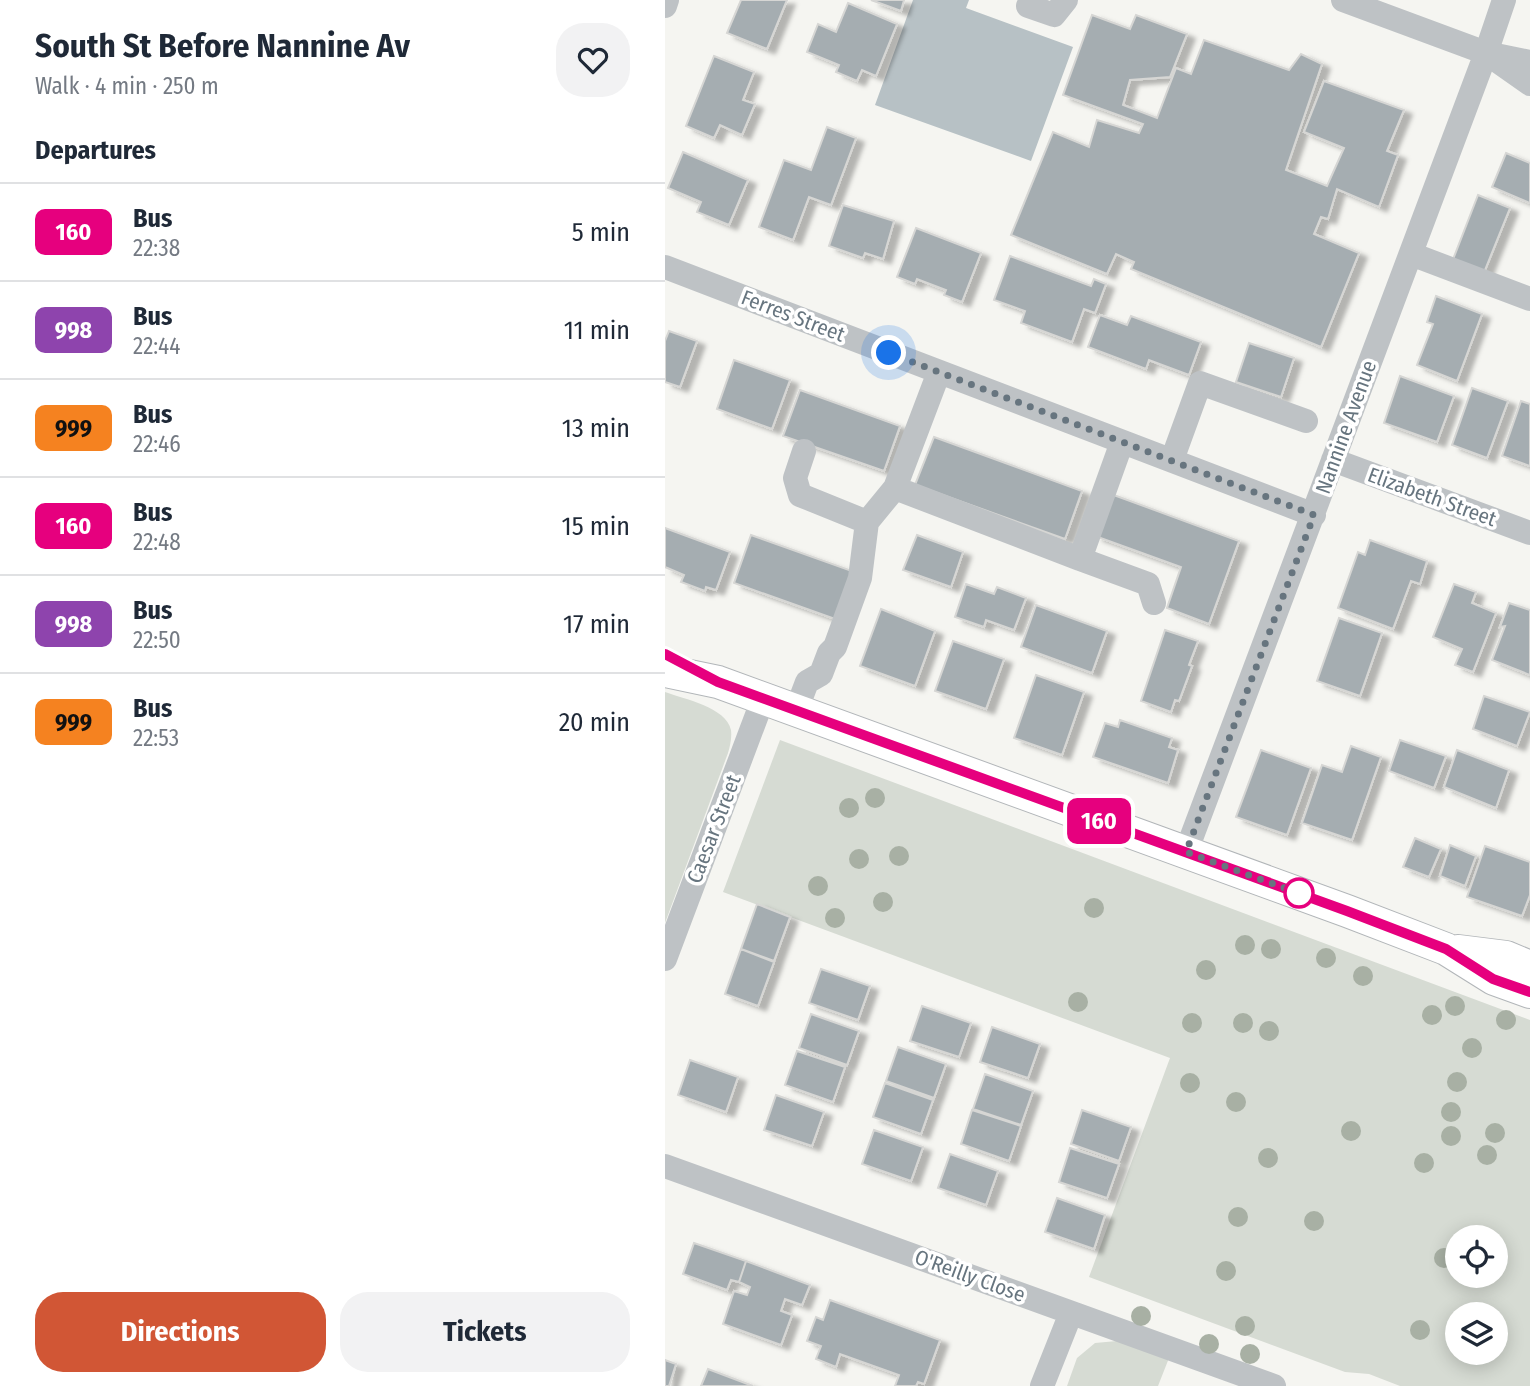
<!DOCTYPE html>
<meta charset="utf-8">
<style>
body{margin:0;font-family:"Fira Sans Condensed",sans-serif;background:#f2f2f3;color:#1f2937;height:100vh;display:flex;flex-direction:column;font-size:26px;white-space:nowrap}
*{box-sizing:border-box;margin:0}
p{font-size:23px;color:#747a83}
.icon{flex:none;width:38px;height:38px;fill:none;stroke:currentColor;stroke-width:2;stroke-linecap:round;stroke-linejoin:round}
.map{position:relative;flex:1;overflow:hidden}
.details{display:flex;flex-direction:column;background:#fff;width:665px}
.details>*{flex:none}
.badge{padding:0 14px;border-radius:10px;font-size:24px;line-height:46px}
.buttons{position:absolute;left:780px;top:1225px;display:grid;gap:14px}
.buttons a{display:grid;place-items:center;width:63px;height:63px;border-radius:50%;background:#fff;box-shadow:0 4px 18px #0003;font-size:35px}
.you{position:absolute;width:35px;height:35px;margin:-18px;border:5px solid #fff;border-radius:50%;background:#1a73e8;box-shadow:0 0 0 10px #1a73e833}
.map>.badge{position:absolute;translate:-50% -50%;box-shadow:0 0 0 4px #fff}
h2{padding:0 35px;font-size:26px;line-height:63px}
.round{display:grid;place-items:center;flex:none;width:74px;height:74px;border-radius:28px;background:#f2f2f3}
.head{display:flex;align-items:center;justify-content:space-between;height:119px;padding:0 35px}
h1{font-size:33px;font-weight:700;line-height:52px}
.action{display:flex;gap:14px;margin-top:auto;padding:14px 35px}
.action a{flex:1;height:80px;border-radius:28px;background:#d15635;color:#fff;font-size:28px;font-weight:700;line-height:80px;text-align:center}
.action a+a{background:#f2f2f3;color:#1f2937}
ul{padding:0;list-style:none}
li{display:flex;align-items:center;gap:21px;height:98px;padding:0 35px;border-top:2px solid #e0e1e3}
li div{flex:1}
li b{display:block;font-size:26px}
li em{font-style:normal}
li .badge{min-width:77px;font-weight:700;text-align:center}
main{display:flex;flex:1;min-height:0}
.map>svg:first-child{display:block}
.green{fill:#d6dbd3;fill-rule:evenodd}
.water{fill:#b7c1c5}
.building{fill:#a5adb1;stroke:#d6d6d4;stroke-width:2;filter:url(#shadow)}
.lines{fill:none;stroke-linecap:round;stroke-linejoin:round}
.major-casing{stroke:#b2b6b9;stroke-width:34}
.minor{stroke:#bec2c5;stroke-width:24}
.major{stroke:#fff;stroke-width:32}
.tree{fill:#a8b0a4}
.line-casing{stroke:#fff;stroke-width:16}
.line{stroke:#e6007e;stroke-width:10}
.walk{stroke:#67757f;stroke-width:7;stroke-dasharray:0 12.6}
.stop-dot{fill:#fff;stroke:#e6007e;stroke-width:3.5}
.labels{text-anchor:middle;stroke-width:7;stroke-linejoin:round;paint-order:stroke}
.street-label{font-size:21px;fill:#67757f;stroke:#fff}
</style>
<main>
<section class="details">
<div class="head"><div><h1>South St Before Nannine Av</h1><p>Walk · 4 min · 250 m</p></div><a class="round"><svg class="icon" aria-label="heart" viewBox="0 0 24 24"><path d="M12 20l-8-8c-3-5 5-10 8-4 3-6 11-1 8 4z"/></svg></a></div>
<h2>Departures</h2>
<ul>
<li><span class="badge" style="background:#e6007e;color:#fff">160</span><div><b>Bus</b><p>22:38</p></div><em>5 min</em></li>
<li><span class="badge" style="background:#8e44ad;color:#fff">998</span><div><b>Bus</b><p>22:44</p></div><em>11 min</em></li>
<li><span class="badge" style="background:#f58220;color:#111">999</span><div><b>Bus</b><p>22:46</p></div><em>13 min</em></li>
<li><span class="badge" style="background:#e6007e;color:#fff">160</span><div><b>Bus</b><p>22:48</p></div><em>15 min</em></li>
<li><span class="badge" style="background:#8e44ad;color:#fff">998</span><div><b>Bus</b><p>22:50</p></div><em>17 min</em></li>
<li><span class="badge" style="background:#f58220;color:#111">999</span><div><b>Bus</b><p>22:53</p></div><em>20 min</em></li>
</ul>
<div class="action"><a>Directions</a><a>Tickets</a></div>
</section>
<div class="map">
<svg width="865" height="1386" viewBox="0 0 865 1386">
<defs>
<filter id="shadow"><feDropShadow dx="8" dy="4.5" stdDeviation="2" flood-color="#0004"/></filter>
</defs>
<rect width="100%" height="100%" fill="#f5f5f1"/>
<path class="green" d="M0,692c19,7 61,15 66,38 1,8 -1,16 -3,23l-63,170z
M115,740l750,280v366h-130l-31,-12 -24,-2 -256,-95 81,-219 -447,-166zM793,1237h38v39h-38zM793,1314h38v39h-38z
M452,1341l52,17 -11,28h-91l10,-28 18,-15z"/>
<path class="water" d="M248,0h56l-3,8 107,39 -42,114 -156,-56z"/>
<path class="building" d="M76,0h46l-20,49 -40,-16z
M206,0h33l-3,11z
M183,3l49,21 -21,52 -14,-6 -5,11 -21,-9 3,-7 -32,-13 11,-28 18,8z
M427,15l38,14 6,-14 51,19 -17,43 -40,3 -7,25 34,13 19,-50 15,6 13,-34 85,30 12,-16 21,10 -36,106 41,16 17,-38 -40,-16 20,-51 80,29 -17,41 11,4 -19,52 -42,-18 -9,30 -7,-2 -7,17 45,19 -38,94 -190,-78 3,-7 -18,-8 -9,20 -96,-39 42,-103 36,15 8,-27 42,13 4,-9 -80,-29z
M49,56l40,16 -11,28 12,4 -13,31 -22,-10 -6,13 -28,-12z
M162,127l29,11 -25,67 -22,-8 -16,43 -34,-13 25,-67 27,10z
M18,152l65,28 -19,45 -32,-13 4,-10 -33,-14z
M841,153l24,10v40l-38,-16z
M813,195l32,13 -27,67 -31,-13z
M178,205l51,16 -11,38 -18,-6 -2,5 -34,-12z
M251,228l65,25 -19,49 -18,-7 2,-5 -29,-11 -2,5 -18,-7z
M345,256l81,30 3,-7 12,5 -11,29 -11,-4 -12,33 -51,-19 4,-12 -31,-11z
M771,296l46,18 -25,67 -40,-16 16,-41 -6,-2z
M435,315l27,10 4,-9 70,26 -12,33 -40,-15 -3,9 -58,-22z
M4,331l28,10 -17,46 -15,-5v-41z
M584,343l45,15 -13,39 -45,-15z
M69,360l56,20 -18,49 -55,-20z
M735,376l54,20 -17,46 -53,-19z
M807,388l36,13 -21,57 -35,-13z
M135,390l100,36 -16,45 -101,-35z
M856,401l9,3v62l-28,-10z
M269,437l148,54 -17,48 -150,-54z
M446,494l128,47 -30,83 -42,-16 14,-41 -86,-31z
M0,528l65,24 -14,38 -10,-3 -1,4 -24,-9 3,-7 -19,-8z
M86,535l101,36 -17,48 -101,-36z
M252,535l46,17 -12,35 -48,-17z
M705,540l57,21 -7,23 -9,-3 -18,48 -55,-21 20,-56 7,3z
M301,584l28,10 3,-7 29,11 -12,32 -28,-10 -2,7 -29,-10z
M789,584l22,8 -4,11 24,10 -23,59 -18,-7 7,-16 -29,-12z
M844,603l21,7v65l-38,-15 13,-34 -5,1z
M371,605l71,26 -15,42 -71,-26z
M216,609l54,22 -20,55 -55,-20z
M674,618l43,15 -22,63 -43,-15z
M500,630l33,11 -9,24 3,1 -13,35 -4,-1 -4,12 -30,-11z
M288,641l51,18 -18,50 -51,-18z
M371,675l48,17 -22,63 -48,-17z
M819,696l46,16 -13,34 -44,-17z
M455,720l52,18 -3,9 9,3 -10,33 -75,-26 12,-34 13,4z
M735,740l46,16 -12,32 -45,-17z
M686,746l30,11 -29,83 -50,-17 20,-58 20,7z
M596,750l50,18 -24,67 -51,-18z
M792,750l52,20 -13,38 -52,-21z
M750,838l26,11 -12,28 -26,-10z
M785,845l26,11 -11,30 -25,-10z
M820,846l45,16v33l-8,21 -55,-19z
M92,904l33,13 -16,44 -33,-12z
M76,949l33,13 -16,44 -33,-12z
M156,969l49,17 -12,34 -49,-17z
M257,1006l49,17 -12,34 -49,-16z
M146,1014l48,17 -12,34 -48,-17z
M327,1027l48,17 -12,34 -48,-16z
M233,1047l48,17 -12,34 -48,-17z
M132,1051l48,16 -12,35 -48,-17z
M25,1060l48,17 -12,35 -48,-17z
M320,1074l48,17 -12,34 -48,-16z
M220,1083l48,17 -12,34 -48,-17z
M111,1095l48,17 -12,34 -48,-16z
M307,1110l49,16 -12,35 -48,-17z
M417,1110l49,17 -12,34 -48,-17z
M209,1130l49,17 -12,34 -49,-17z
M405,1148l49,16 -12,34 -48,-16z
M285,1154l48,17 -12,34 -48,-17z
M392,1198l48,17 -11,34 -49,-17z
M29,1243l52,18 -7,21 -8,-2 -4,10 -44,-16z
M81,1261l64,24 -8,20 -17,-6 -4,12 11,4 -11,30 -58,-21 11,-33 13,4 3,-8 -11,-5z
M165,1300l110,40 -16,44 -6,-2 -2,4h-21l4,-11 -59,-21 -4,13 -20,-8 5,-13 -14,-5 9,-24 7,3z
M0,1360l11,4 -7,22h-4z
M43,1369l45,17h-52z"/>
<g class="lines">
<g class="major-casing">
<path id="major" d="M0,671l53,11 629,229 99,38 48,30 36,13
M793,951l48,6 24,10"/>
</g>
<path class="minor" d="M678,0l143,53 44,9
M0,6l2,-6
M363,6l26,9 12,-15
M828,58l37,26
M746,254l119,45
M0,267l649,248
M274,372l-44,116 185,71 42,-117
M139,451l-9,27 5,17 67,27 28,-34
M507,460l28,-77 106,38
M668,460l197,73
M415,559l68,25 6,19
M131,711l11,-29 14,-8 8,-21 6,-6 25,-69 7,-56
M521,852l300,-799 18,-53
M0,959l98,-260
M0,1166l609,220
M377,1386l29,-73"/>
<use href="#major" class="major"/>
</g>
<g class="tree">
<circle cx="210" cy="798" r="10"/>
<circle cx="184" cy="808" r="10"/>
<circle cx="234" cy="856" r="10"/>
<circle cx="194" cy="859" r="10"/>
<circle cx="153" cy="886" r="10"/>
<circle cx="218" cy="902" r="10"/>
<circle cx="429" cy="908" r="10"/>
<circle cx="170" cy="918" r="10"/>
<circle cx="580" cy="945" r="10"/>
<circle cx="606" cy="949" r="10"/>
<circle cx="661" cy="958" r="10"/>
<circle cx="541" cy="970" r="10"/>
<circle cx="698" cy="976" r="10"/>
<circle cx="413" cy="1002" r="10"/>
<circle cx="790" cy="1006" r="10"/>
<circle cx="767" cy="1015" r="10"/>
<circle cx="841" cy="1020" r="10"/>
<circle cx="527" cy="1023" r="10"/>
<circle cx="578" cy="1023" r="10"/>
<circle cx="604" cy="1031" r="10"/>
<circle cx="807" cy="1048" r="10"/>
<circle cx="792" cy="1082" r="10"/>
<circle cx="525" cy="1083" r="10"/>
<circle cx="571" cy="1102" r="10"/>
<circle cx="786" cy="1112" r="10"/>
<circle cx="686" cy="1131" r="10"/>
<circle cx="830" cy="1133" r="10"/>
<circle cx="786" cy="1136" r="10"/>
<circle cx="822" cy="1155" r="10"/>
<circle cx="603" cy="1158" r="10"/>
<circle cx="759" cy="1163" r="10"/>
<circle cx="573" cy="1217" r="10"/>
<circle cx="649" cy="1221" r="10"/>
<circle cx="779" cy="1258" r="10"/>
<circle cx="561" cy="1271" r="10"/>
<circle cx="476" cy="1316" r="10"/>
<circle cx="580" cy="1326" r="10"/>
<circle cx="755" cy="1330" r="10"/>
<circle cx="544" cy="1344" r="10"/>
<circle cx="585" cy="1354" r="10"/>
</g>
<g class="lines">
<g class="line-casing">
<path id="line" d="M0,654l53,28 629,229 99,38 47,30 37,13"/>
</g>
<use href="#line" class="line"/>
<path class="walk" d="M224,353l425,162 -128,337 115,42 -2,-1"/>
</g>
<circle class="stop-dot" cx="634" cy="893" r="14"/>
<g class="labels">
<g class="street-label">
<text transform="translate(128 316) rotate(21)" y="7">Ferres Street</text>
<text transform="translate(681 427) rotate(-70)" y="7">Nannine Avenue</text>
<text transform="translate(767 497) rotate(20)" y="7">Elizabeth Street</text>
<text transform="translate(49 829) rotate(-69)" y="7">Caesar Street</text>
<text transform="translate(305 1276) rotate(20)" y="7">O'Reilly Close</text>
</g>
</g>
</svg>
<div class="buttons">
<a><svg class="icon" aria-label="locate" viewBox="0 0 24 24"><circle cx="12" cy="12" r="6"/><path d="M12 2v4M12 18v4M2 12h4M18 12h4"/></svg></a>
<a><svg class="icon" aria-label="layers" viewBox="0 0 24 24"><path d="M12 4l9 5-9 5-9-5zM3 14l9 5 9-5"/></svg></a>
</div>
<div class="you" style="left:224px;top:353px"></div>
<b class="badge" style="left:434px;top:821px;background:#e6007e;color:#fff">160</b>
</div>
</main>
